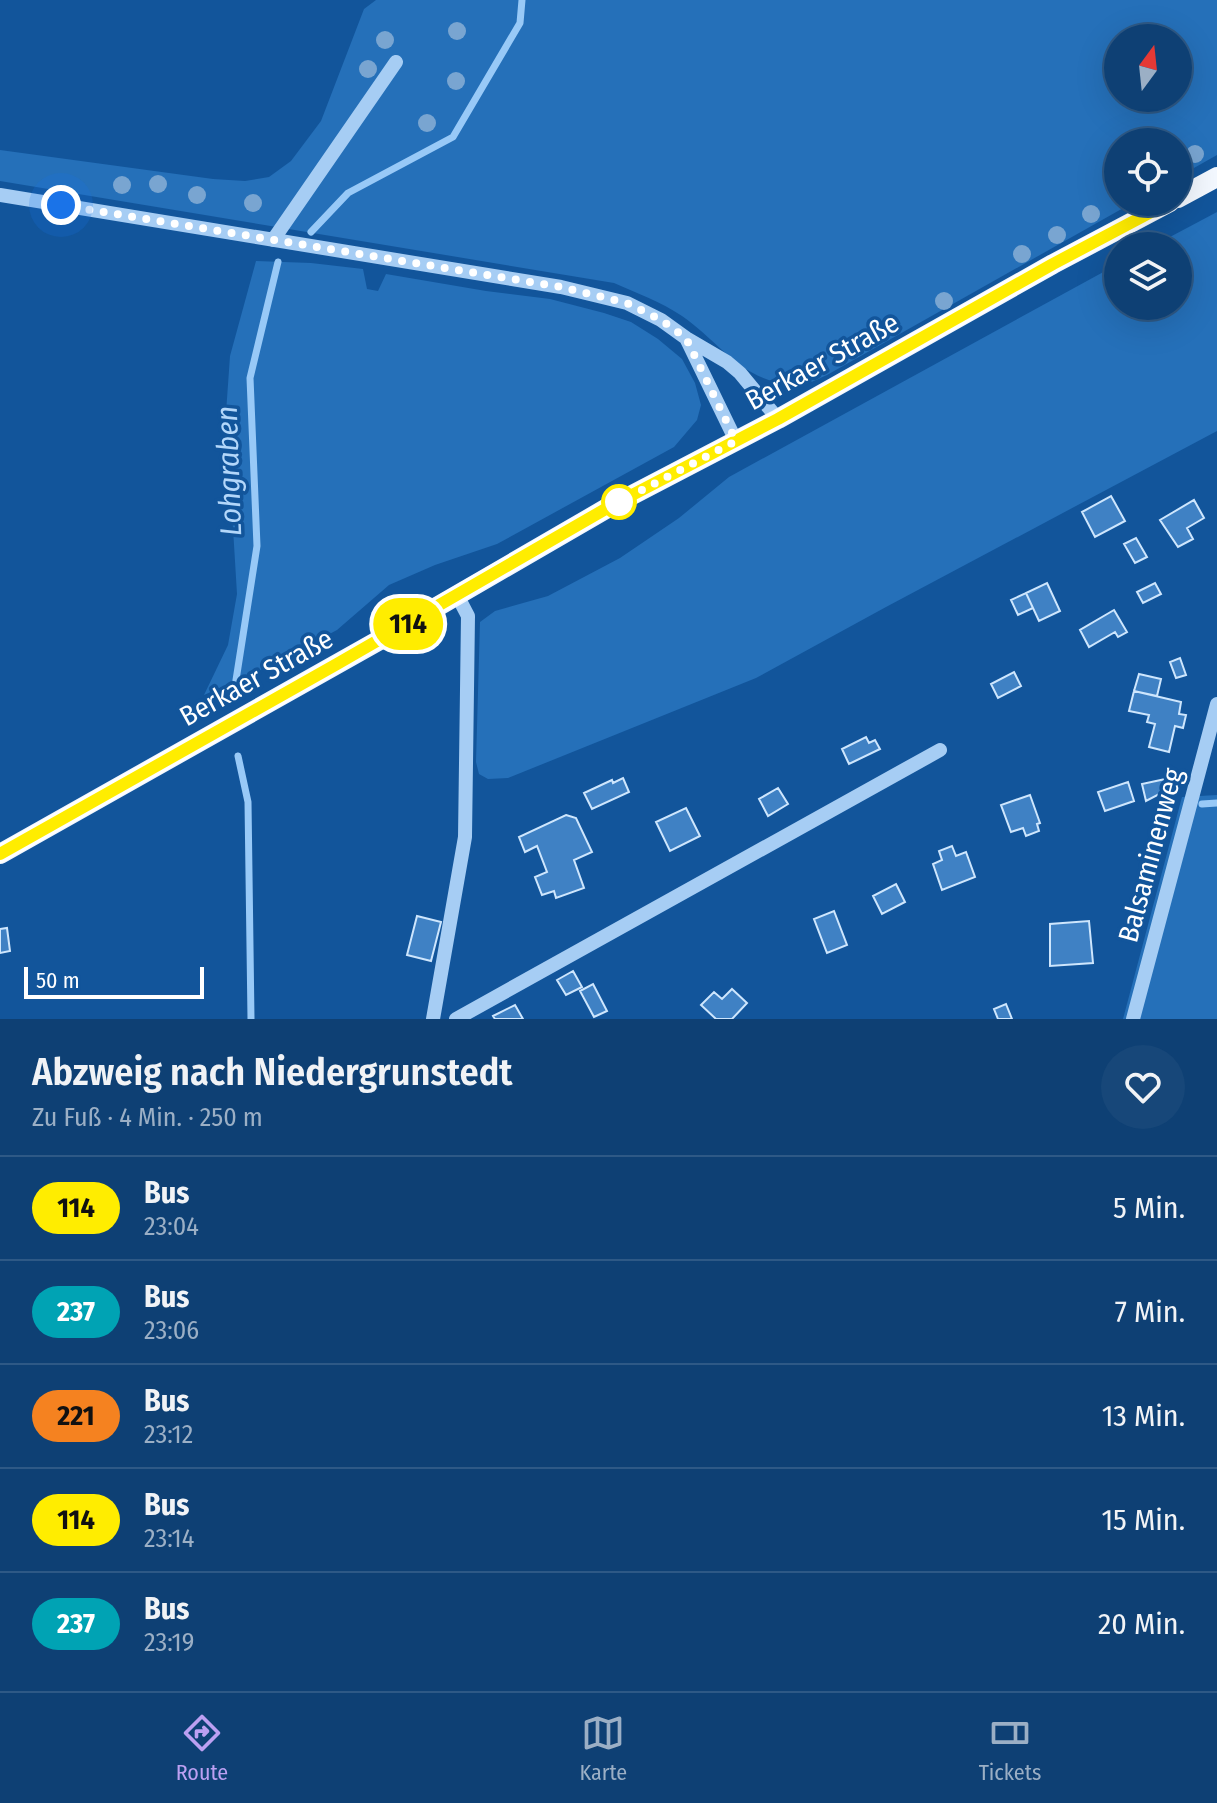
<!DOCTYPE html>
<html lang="de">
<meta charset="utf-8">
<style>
body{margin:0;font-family:"Fira Sans Condensed",sans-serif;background:#174779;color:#f1f3f6;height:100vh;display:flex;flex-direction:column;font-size:30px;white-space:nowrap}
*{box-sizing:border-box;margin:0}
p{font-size:26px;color:#9bafc5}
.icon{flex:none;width:44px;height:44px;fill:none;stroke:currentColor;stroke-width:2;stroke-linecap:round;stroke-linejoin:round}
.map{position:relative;height:1019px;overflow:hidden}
.side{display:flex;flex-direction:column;background:#0e4074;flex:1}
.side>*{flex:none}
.badge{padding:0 16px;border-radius:26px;font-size:28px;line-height:52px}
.needle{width:52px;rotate:15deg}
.tools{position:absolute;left:1104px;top:24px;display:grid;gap:16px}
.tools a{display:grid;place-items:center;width:88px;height:88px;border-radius:50%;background:#0e4074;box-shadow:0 8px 32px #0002,0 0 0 2px #2e5986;font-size:40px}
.scale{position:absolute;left:24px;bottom:20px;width:180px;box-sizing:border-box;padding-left:8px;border:4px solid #fff;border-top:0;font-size:22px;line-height:28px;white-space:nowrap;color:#fff;-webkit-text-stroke:6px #12559b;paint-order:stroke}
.you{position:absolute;width:40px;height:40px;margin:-20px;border:6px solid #fff;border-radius:50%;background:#1a73e8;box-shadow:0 0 0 12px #1a73e833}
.map>.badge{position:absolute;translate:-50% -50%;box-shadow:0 0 0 4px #fff}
.round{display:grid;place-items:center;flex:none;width:84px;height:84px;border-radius:42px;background:#174779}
.overview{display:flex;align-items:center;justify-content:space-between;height:136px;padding:0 32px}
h1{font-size:38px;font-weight:600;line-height:60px}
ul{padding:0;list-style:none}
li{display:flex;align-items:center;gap:24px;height:104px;padding:0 32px;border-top:2px solid #2e5986}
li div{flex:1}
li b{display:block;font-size:30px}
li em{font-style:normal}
li .badge{min-width:88px;font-weight:700;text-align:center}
.dock{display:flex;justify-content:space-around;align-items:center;height:112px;border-top:2px solid #2e5986;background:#0e4074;font-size:22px;color:#9bafc5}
.dock a{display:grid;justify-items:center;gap:4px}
.dock .active{color:#bca0f2}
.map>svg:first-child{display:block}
.green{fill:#2570b9;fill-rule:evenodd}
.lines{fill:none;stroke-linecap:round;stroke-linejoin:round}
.stream{stroke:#98c9f7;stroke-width:7}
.building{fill:#3f81c4;stroke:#cee6fd;stroke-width:2}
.minor{stroke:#a6cdf4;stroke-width:14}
.major{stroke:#f3f8ff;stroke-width:20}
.tree{fill:#79a5d1}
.line-casing{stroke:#fff;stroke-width:18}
.line{stroke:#ffed00;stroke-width:12}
.walk{stroke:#fff;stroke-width:8;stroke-dasharray:0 14.4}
.stop-dot{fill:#fff;stroke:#ffed00;stroke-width:4}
.labels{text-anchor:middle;stroke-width:7;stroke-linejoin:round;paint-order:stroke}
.street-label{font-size:28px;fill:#fff;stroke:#12559b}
.water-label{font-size:30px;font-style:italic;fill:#b3d7fa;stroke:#12559b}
</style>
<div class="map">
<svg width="1217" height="1019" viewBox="0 0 1217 1019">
<rect width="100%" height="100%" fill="#12559b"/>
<path class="green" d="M376,0h841v155l-39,22v-35h-60v60h16l-307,173c-7,3 -16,8 -23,9 -4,1 -8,0 -13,0 -50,-3 -71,-42 -109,-68 -21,-14 -45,-23 -68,-33l-614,-102v-31l213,29 32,2 24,-4 22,-16 30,-40 43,-112zM1118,38h60v60h-60z
M1217,212v219l-331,176 -130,71 -248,100 -20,1 -9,-5 -3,-12 4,-140 15,-11 53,-15 72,-38 59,-40 50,-41 389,-213v42h60v-60h-25z
M256,261l55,2 52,6 4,20 11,2 8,-17 100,17 64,8 54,14 27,9 27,17 24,20 13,24 6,22 -4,15 -23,27 -177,97 -62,21 -46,20 -52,45 -72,38 -61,27 24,-50 9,-51 -11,-181 4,-57z
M1217,795v224h-94l59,-222z"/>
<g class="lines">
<path class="stream" d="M311,232l37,-39 105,-56 67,-114 2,-23
M236,680l21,-134 -7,-168 28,-116
M238,756l10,46 3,217
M1202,804l15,-1"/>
</g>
<path class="building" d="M1111,496l14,25 -30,16 -13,-25z
M1194,500l10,18 -17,10 6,11 -15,8 -18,-27z
M1136,538l11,19 -12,6 -11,-19z
M1047,583l13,28 -21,10 -13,-28z
M1155,583l6,11 -18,9 -6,-11z
M1026,593l7,15 -15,7 -7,-15z
M1114,610l13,22 -9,5 -3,-5 -26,15 -9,-17z
M1180,658l6,17 -10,3 -6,-16z
M1014,672l7,14 -23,12 -7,-14z
M1139,674l22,5 -4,17 -23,-5z
M1134,691l47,11 -2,12 7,1 -3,13 -8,-2 -6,26 -20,-5 6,-23 -8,-2 2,-7 -20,-4z
M866,737l3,6 6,-3 5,9 -31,15 -7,-15z
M623,778l6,14 -37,17 -8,-16 28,-13 1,3z
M1170,778l1,10 -25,13 -4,-17z
M1128,782l6,19 -29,10 -7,-19z
M778,788l10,16 -20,12 -9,-17z
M1030,795l10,28 -3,1 2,7 -13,5 -3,-8 -12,4 -10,-27z
M686,808l14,28 -30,15 -14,-29z
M566,815l10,3 16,34 -18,8 10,28 -28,10 -2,-7 -12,4 -7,-18 12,-5 -10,-26 -12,6 -6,-15z
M952,846l4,10 10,-4 9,25 -33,13 -9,-26 9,-4 -3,-9z
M896,884l9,18 -23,12 -9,-18z
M834,911l13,34 -20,8 -13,-34z
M417,916l24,6 -10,39 -24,-6z
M1089,921l4,42 -43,3v-42z
M7,928l3,23 -10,2v-24z
M573,971l9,16 -16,8 -9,-15z
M593,984l14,27 -13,6 -14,-26z
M732,989l15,14 -15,16h-16l-15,-14 13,-13 8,7z
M1006,1004l6,15h-14l-4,-10z
M515,1005l8,14h-28l-2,-3z"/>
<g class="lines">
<path class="minor" d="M0,195l561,92 66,16 34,17 25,18 41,24 13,11 38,46
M273,240l123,-178
M686,338l50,103
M433,1019l32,-182 3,-221 -11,-21
M456,1019l484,-269
M1133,1019l84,-315"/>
<path class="major" d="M1178,198l39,-21
M0,854l385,-217 224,-130 169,-88 275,-155 117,-62"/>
</g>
<g class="tree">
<circle cx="457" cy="31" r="9"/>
<circle cx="385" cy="40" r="9"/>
<circle cx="368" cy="69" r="9"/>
<circle cx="456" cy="81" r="9"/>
<circle cx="427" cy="123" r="9"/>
<circle cx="1195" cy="154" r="9"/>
<circle cx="158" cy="184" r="9"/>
<circle cx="122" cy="185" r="9"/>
<circle cx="197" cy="195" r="9"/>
<circle cx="253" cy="203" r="9"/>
<circle cx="1091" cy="214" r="9"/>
<circle cx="1057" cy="235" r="9"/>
<circle cx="1022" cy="254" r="9"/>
<circle cx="944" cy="301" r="9"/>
</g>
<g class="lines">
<g class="line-casing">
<path id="line" d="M0,854l337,-190 272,-157 169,-88 275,-155 117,-62"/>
</g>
<use href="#line" class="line"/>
<path class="walk" d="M61,205l500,82 66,16 34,17 25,18 50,103 -117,61"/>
</g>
<circle class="stop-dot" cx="619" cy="502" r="16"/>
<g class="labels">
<g class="street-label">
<text transform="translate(822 361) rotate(-29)" y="10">Berkaer Straße</text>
<text transform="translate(256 677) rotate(-29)" y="10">Berkaer Straße</text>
<text transform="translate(1150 855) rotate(-75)" y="10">Balsaminenweg</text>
</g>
<g class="water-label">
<text transform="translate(229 471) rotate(-92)" y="10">Lohgraben</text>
</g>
</g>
</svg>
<div class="tools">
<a><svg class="needle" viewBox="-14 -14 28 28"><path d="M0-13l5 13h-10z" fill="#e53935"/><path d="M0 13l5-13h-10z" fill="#9bafc5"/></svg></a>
<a><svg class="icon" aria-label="locate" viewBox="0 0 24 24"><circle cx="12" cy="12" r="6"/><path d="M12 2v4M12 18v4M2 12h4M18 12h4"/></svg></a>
<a><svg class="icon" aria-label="layers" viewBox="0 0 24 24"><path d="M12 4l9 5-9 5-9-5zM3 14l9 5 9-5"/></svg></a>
</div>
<div class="scale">50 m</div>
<div class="you" style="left:61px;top:205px"></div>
<b class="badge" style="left:408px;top:624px;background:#ffed00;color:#111">114</b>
</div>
<section class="side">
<div class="overview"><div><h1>Abzweig nach Niedergrunstedt</h1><p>Zu Fuß · 4 Min. · 250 m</p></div><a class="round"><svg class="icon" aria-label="heart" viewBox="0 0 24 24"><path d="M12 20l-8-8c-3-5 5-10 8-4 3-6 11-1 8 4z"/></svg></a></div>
<ul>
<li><span class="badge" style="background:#ffed00;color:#111">114</span><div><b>Bus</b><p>23:04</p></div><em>5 Min.</em></li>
<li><span class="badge" style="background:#00a3b4;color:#fff">237</span><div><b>Bus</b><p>23:06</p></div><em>7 Min.</em></li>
<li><span class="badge" style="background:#f58220;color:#111">221</span><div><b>Bus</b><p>23:12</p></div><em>13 Min.</em></li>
<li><span class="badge" style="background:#ffed00;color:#111">114</span><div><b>Bus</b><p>23:14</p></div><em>15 Min.</em></li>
<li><span class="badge" style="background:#00a3b4;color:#fff">237</span><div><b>Bus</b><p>23:19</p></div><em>20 Min.</em></li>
</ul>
</section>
<nav class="dock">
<a class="active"><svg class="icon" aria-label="directions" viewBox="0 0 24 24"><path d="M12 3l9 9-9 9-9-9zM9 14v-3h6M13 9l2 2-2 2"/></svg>Route</a>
<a><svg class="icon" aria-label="map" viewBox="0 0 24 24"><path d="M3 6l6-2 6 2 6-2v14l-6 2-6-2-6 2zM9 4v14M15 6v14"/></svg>Karte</a>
<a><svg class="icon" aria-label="tickets" viewBox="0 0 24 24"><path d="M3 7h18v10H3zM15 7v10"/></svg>Tickets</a>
</nav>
